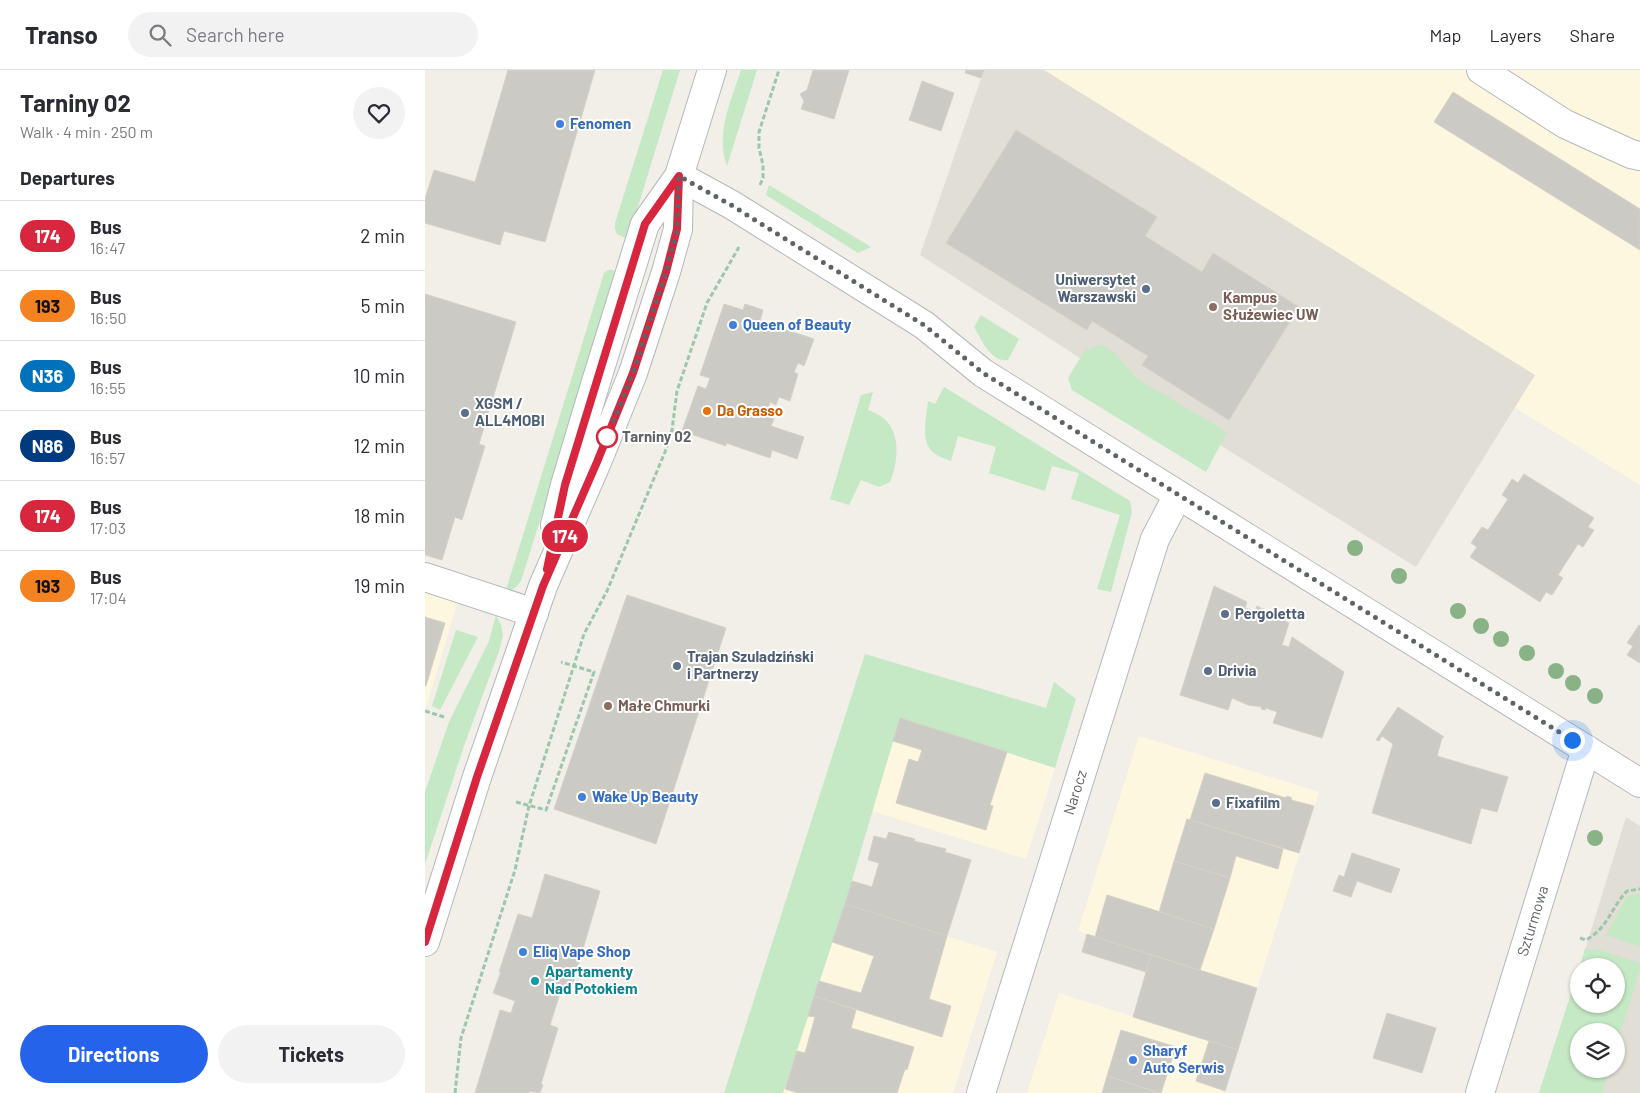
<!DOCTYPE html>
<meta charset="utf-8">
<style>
body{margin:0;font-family:Barlow,sans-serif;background:#f2f2f3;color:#2b2b33;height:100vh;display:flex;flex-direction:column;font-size:19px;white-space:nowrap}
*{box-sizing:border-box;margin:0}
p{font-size:16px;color:#7c7c81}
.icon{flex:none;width:28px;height:28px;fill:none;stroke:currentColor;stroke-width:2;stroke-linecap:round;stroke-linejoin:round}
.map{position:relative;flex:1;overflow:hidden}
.side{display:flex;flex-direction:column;background:#fff;width:425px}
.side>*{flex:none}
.badge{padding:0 10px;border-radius:16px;font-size:18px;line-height:32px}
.buttons{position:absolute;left:1145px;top:888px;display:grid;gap:10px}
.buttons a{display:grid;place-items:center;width:55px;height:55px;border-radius:50%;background:#fff;box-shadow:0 1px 4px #0004;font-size:25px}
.you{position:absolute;width:25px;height:25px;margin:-12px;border:4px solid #fff;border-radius:50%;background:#1a73e8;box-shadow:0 0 0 8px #1a73e833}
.map>.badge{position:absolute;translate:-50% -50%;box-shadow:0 0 0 2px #fff}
h2{padding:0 20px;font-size:19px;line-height:45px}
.round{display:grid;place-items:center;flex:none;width:52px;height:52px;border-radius:26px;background:#f2f2f3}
.overview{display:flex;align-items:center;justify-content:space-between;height:85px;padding:0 20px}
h1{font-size:24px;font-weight:700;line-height:38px}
.cta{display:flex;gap:10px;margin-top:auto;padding:10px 20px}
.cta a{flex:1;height:58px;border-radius:30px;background:#2563eb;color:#fff;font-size:20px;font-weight:700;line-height:58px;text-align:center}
.cta a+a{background:#f2f2f3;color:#2b2b33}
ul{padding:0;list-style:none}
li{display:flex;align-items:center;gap:15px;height:70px;padding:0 20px;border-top:1px solid #e1e1e2}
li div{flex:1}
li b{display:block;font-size:19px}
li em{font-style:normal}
li .badge{min-width:55px;font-weight:700;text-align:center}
header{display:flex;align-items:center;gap:30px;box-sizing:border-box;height:70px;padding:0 25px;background:#fff;border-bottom:1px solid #e1e1e2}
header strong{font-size:24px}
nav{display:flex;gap:28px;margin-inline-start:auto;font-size:18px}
.search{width:350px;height:45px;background:#f2f2f3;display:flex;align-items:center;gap:12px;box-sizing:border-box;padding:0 18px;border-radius:28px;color:#7c7c81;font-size:19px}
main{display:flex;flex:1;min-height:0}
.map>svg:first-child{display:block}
.commercial{fill:#fef7e0}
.education{fill:#e1ded6;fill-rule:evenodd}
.green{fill:#c5e8c5}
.building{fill:#cccac5;stroke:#d6d1c6}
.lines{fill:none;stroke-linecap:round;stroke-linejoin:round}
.minor-casing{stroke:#b5b8bc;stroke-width:30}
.path{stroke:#9cc7a9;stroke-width:3;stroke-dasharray:5 2.5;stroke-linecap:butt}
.minor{stroke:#fff;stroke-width:28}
.tree{fill:#89b387}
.line-casing{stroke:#fff;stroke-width:11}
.line{stroke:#d7263d;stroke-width:8}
.walk{stroke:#5f6368;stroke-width:5;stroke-dasharray:0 9}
.shop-dot{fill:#3f7fe0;stroke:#fff;stroke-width:2}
.service-dot{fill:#5c6f8a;stroke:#fff;stroke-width:2}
.education-dot{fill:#8d6e63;stroke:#fff;stroke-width:2}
.food-dot{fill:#e8710a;stroke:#fff;stroke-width:2}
.stop-dot{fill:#fff;stroke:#d7263d;stroke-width:2.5}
.culture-dot{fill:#0f9aa8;stroke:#fff;stroke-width:2}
.labels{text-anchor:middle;stroke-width:4;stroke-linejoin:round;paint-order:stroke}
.shop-label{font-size:15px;font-weight:bold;fill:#366cbe;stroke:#fff;text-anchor:start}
.service-label{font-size:15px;font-weight:bold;fill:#4e5e75;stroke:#fff;text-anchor:start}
.education-label{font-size:15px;font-weight:bold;fill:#785e54;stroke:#fff;text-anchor:start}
.food-label{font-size:15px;font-weight:bold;fill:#c56008;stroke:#fff;text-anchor:start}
.stop-label{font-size:15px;font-weight:bold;fill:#5f6368;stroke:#fff;text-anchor:start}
.street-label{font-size:15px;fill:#5f6368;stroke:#fff}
.culture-label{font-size:15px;font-weight:bold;fill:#0d838f;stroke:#fff;text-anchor:start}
</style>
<header>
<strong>Transo</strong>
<div class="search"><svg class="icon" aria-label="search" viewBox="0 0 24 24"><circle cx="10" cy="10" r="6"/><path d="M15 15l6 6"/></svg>Search here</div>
<nav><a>Map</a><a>Layers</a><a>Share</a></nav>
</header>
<main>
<section class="side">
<div class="overview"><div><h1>Tarniny 02</h1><p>Walk · 4 min · 250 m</p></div><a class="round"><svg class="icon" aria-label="heart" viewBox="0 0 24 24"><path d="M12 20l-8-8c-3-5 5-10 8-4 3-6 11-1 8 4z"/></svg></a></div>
<h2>Departures</h2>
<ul>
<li><span class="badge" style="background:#d7263d;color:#fff">174</span><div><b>Bus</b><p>16:47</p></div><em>2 min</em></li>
<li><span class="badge" style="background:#f58220;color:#111">193</span><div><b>Bus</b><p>16:50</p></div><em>5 min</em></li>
<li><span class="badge" style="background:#0072bc;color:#fff">N36</span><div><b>Bus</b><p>16:55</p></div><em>10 min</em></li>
<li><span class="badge" style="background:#003b80;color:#fff">N86</span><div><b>Bus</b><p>16:57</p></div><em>12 min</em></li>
<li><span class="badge" style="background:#d7263d;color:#fff">174</span><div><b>Bus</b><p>17:03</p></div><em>18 min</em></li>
<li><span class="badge" style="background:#f58220;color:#111">193</span><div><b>Bus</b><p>17:04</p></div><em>19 min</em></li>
</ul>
<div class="cta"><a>Directions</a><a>Tickets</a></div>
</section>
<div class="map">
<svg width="1215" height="1023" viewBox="0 0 1215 1023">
<rect width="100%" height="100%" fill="#f1efe8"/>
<path class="commercial" d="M619,0h596v415l-126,-78 21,-32z
M0,521l33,10 -33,109z
M475,648l155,50 -29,91 -154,-48z
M714,666l180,56 -62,196 -179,-57z
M420,834l152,48 -44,141h-170z
M634,923l179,57 -14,43h-197z"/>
<path class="education" d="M559,0h60l491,305 -119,192 -336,-209 -160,-103z
M1201,747l14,9v267h-101l40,-124v35h37v-38h-36zM1154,961h37v38h-37z"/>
<path class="green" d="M238,0h17l-52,169 -11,-5 -2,-5v-6z
M316,0h16l-30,96c-12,-32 4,-65 14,-96z
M344,115l102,62 -13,6 -92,-58z
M183,200h4l6,2 -97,309c-5,6 -7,10 -15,9l98,-317z
M556,245l38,24 -11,21c-18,2 -26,-20 -34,-33z
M676,275l13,7 22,26 91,54 -21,40 -134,-82 -4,-12 17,-28z
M519,317l186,114 2,11 -21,80 -14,-3 23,-74 -49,-16 8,-26 -27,-7 -7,25 -56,-18 7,-26 -38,-11 -7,25c-7,-3 -16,-5 -21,-12 -9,-11 -3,-35 -2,-48l7,3z
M448,322l-5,18c5,2 10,4 14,7 20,15 16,45 8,65l-11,5 -18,-7 -12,25 -19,-6 31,-104z
M71,545l5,10 2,10 -4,16 -34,92 -40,121v-72l24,-70 40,-81z
M31,560l22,7 -38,73 -8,-4z
M440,584l181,54 8,-26 22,17 -21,69 -155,-50 -55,186 -62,189h-59z
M1209,824h6v52l-34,-11 21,-39z
M1160,879h11l44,14v7l-24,76v-15h-37v38h30l-7,24h-63l40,-124v35h37v-38h-36z"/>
<path class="building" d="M83,0h87l-50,172 -41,-11 -4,14 -75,-22v-24l9,-29 41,12z
M388,0h36l-15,49 -33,-10 3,-8 -4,-7 7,-4z
M541,0h18l-3,8 -16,-5z
M497,11l32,12 -13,38 -32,-11z
M1028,22l187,117v41l-206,-128z
M591,60l141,87 -12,19 57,36 11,-19 86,54 -70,113 -87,-55 6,-9 -56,-35 -5,9 -141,-87z
M0,224l91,28 -37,122 6,2 -23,74 -7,-3 -13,43 -17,-5z
M299,234l19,6 2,-6 18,6 -3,11 54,18 -10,27 -6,-3 -4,9 4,2 -8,27 -11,-4 -3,8 -6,-3 -4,14 8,3 -3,7 33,11 -7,22 -25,-9 -2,8 -44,-15v3l-44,-15 16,-45 8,3 4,-11 -10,-3z
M1099,404l70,44 -6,9 6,3 -11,17 -5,-3 -20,31 5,3 -11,17 -6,-3 -6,10 -70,-45 7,-10 -6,-4 11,-16 6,3 20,-31 -6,-4 10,-16 6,4z
M789,516l33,16 -2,6 10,3 2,-5 32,17 -7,22 7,2 3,-10 52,35 -22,66 -49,-15 4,-11 -11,-4 -1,2 -4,-1 1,-2 -14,-2 -16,-7 -4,12 -48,-15z
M202,525l99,33 -70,216 -102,-35z
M0,547l20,6 -19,63h-1z
M1214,555l1,1v37l-13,-8 6,-9 -6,-3z
M973,637l46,30 -2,1 -5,18 71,21 -11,35 -16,-4 -10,36 -99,-31 21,-69 -11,-8 -3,5 -3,-1z
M475,648l107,34 -17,53 3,1 -7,24 -90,-27 13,-44 9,3 4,-12 -29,-9z
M780,703l81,25 1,-2 5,2 -1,2 23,6 -15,47 -109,-33z
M762,749l96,30 -5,20 -42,-13 -6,22 -56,-17z
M464,762l26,7 -1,2 32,8 -1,3 26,8 -24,76 -102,-32 7,-23 20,6 7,-24 -11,-3 6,-24 12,3z
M927,783l48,16 -9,24 -34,-12 -6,16 -18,-6 6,-16 5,2z
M749,791l56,17 -16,51 -55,-17z
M120,804l55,17 -30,102 -9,-3 -11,35 8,3 -17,56 2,1 -3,8 -11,-2v2h-54l25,-83 11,3 4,-12 -22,-8 8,-21h-2l19,-58 14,4z
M682,825l107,34 -14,41 -105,-33z
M420,834l102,32 -18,63 22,7 -9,31 -128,-41 5,-15 42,12 13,-37 -42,-14z
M662,864l64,21 -5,17 -64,-20z
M726,885l106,33 -19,62 -105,-33z
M389,926l42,14 -5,18 63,19 -7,23 -2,-1 -8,24h-99l-13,-4 12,-38 8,2 10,-36 -7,-1z
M962,943l49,15 -14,45 -49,-15z
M696,960l55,17 -15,46 -54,-17z
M784,971l29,9 -13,41 -29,-10z
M682,1006l52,17h-57z"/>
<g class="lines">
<g class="minor-casing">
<g id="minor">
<path d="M1056,0l84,54 66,30 9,2"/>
<path d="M254,106l53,29 192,120 59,48 657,410"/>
<path d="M130,455l10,-40 30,-100 50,-161 34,-48"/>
<path d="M0,507l109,36"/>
<path d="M0,872l52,-165 66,-191 54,-124 36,-89 33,-101 12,-43 1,-53 33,-106"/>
<path id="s1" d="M556,1023l174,-554 23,-44"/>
<path id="s2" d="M1055,1023l106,-344"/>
</g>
</g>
<path class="path" d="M335,115l3,-7v-13l-4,-17v-16l20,-62
M0,641l19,6
M91,732l30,8 48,-138 -33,-10
M1155,868l6,2c23,-13 24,-31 41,-49l13,-2
M30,1023l6,-55 54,-168 14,-64 55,-172 23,-43 58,-139 7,-22 5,-39 30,-88 32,-56"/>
<use href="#minor" class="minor"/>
</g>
<g class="tree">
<circle cx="930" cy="478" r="8"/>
<circle cx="974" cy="506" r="8"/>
<circle cx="1033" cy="541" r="8"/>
<circle cx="1056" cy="556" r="8"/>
<circle cx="1076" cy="569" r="8"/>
<circle cx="1102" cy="583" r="8"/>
<circle cx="1131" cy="601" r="8"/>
<circle cx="1148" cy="613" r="8"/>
<circle cx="1170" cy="626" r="8"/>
<circle cx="1170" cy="768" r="8"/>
</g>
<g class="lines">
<g class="line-casing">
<path id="line" d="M0,872l52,-165 66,-191 54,-124 36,-89 33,-101 11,-43 2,-53 -34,48 -80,261 -18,84"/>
</g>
<use href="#line" class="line"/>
<path class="walk" d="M182,367l26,-64 33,-101 11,-43 2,-53 52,29 193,120 59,48 589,367"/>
</g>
<g class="shop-dot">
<circle cx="135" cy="54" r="5"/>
<circle cx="308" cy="255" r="5"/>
<circle cx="157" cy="727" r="5"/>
<circle cx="98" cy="882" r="5"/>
<circle cx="708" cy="990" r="5"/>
</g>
<g class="service-dot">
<circle cx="721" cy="219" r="5"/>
<circle cx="40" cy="343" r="5"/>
<circle cx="800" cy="544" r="5"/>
<circle cx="252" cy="596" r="5"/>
<circle cx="783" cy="601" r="5"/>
<circle cx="791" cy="733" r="5"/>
</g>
<g class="education-dot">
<circle cx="788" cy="237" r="5"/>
<circle cx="183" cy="636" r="5"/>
</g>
<circle class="food-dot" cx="282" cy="341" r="5"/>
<circle class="stop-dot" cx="182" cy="367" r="10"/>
<circle class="culture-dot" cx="110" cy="911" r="5"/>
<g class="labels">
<g class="shop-label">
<text x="145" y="59">Fenomen</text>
<text x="318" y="260">Queen of Beauty</text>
<text x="167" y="732">Wake Up Beauty</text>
<text x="108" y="887">Eliq Vape Shop</text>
<text x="718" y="986">Sharyf<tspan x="718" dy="17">Auto Serwis</tspan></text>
</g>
<g class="service-label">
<text x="711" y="215" text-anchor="end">Uniwersytet<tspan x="711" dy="17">Warszawski</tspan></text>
<text x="50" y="339">XGSM /<tspan x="50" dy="17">ALL4MOBI</tspan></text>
<text x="810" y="549">Pergoletta</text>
<text x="262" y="592">Trajan Szuladziński<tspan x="262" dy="17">i Partnerzy</tspan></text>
<text x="793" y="606">Drivia</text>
<text x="801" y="738">Fixafilm</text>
</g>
<g class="education-label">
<text x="798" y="233">Kampus<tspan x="798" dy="17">Służewiec UW</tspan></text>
<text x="193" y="641">Małe Chmurki</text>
</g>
<g class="food-label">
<text x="292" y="346">Da Grasso</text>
</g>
<g class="stop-label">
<text x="197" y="372">Tarniny 02</text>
</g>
<g class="street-label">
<text dy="5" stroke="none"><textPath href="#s1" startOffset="315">Narocz</textPath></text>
<text dy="5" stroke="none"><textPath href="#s2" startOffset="180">Szturmowa</textPath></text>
</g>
<g class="culture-label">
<text x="120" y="907">Apartamenty<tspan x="120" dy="17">Nad Potokiem</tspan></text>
</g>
</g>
</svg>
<div class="buttons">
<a><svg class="icon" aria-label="locate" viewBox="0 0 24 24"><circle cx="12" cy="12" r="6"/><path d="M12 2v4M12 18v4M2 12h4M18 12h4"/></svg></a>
<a><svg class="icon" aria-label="layers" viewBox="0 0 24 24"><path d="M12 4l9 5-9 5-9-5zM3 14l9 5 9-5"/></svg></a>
</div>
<div class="you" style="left:1147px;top:670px"></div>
<b class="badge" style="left:140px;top:466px;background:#d7263d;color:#fff">174</b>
</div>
</main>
